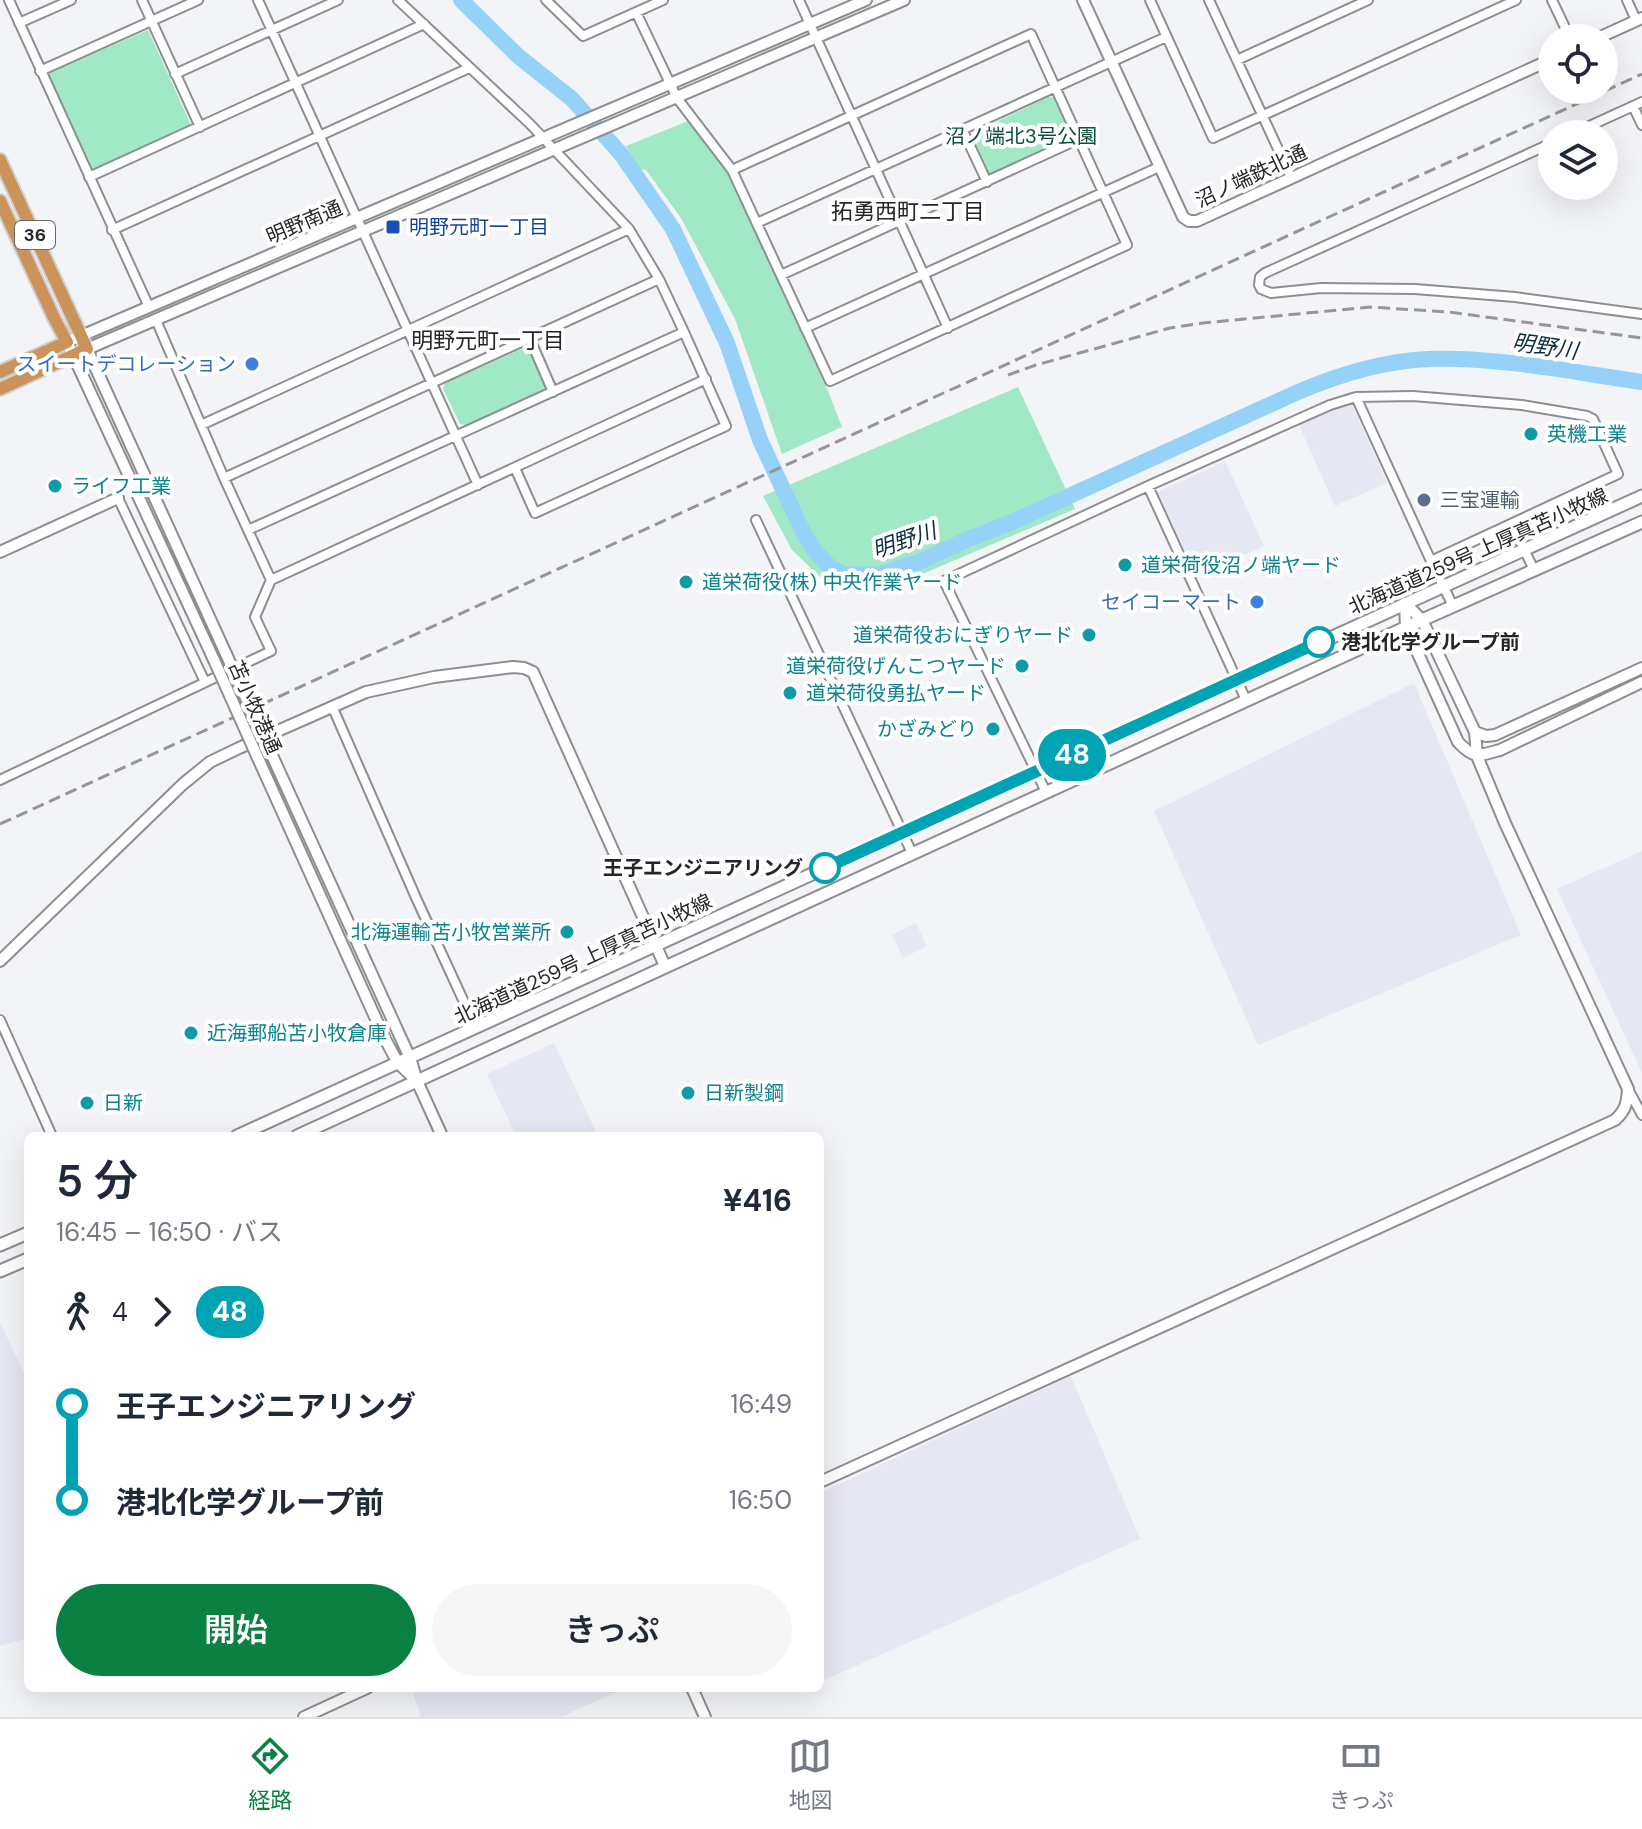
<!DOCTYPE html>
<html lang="ja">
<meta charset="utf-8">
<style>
body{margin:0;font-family:"DM Sans","Noto Sans JP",sans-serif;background:#f6f6f7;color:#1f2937;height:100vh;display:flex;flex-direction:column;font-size:30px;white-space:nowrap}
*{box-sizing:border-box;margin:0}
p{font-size:26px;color:#747a83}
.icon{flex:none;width:44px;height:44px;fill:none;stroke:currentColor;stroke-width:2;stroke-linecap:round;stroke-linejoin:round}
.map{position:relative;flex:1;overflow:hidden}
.side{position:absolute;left:24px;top:1132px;width:800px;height:560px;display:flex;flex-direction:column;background:#fff;border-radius:12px;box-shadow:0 8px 32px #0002}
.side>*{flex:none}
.badge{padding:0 16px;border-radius:26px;font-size:28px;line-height:52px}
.fabs{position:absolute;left:1538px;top:24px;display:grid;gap:16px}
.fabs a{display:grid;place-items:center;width:80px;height:80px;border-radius:50%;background:#fff;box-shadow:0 8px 32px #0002;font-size:40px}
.map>.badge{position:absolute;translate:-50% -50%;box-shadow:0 0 0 4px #fff}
.legs{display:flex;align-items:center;gap:12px;height:88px;padding:0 32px;font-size:26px}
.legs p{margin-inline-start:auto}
.headline{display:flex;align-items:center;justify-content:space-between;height:136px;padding:0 32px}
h1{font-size:44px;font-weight:600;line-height:60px}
.action{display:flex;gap:16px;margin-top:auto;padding:16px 32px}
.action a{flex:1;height:92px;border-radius:48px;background:#0b8043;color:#fff;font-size:32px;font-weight:600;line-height:92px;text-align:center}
.action a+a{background:#f6f6f7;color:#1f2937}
ul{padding:0 32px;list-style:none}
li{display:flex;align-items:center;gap:28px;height:96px;font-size:30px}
li i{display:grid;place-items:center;width:12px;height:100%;margin:0 10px;background:currentColor}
li i::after{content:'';width:20px;height:20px;margin:-10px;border:6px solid;border-radius:50%;background:#fff}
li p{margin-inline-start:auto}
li:first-child i{background:linear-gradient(#0000 50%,currentColor 0)}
li:last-child i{background:linear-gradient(currentColor 50%,#0000 0)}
.dock{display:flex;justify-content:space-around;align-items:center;height:112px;border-top:2px solid #e0e1e3;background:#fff;font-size:22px;color:#747a83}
.dock a{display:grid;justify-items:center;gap:4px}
.dock .current{color:#0b8043}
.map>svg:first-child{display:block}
.built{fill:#e5e7f2}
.green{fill:#a1e8c6}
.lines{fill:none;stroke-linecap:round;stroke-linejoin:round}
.river{stroke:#96d2f7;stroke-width:16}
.minor-casing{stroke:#8d8e91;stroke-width:12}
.tertiary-casing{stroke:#8d8e91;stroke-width:14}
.secondary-casing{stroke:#8d8e91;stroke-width:15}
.trunk-casing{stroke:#cfcfcf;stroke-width:16}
.minor{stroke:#fff;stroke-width:8}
.tertiary{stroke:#fff;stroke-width:10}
.secondary{stroke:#fff;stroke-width:11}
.trunk{stroke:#cb925a;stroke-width:12}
.rail{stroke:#959698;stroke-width:3;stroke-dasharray:12 6;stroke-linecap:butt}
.tertiary-bridge-casing{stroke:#8d8e91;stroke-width:14;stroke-linecap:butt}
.tertiary-bridge{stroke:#fff;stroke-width:10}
.line-1-casing{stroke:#fff;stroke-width:18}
.line-1{stroke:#00a3b4;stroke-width:12}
.transit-dot{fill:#1a4fb4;stroke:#fff;stroke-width:3}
.shop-dot{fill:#3f7fe0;stroke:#fff;stroke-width:3}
.culture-dot{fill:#0f9aa8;stroke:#fff;stroke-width:3}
.service-dot{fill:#5c6f8a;stroke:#fff;stroke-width:3}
.stop-1-dot{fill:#fff;stroke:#00a3b4;stroke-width:4}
.labels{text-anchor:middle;stroke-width:8;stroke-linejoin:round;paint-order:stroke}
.shield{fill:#fff;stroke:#676768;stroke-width:2}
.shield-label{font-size:18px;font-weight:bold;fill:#262627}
.park-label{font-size:20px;fill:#085038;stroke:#fff}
.street-label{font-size:20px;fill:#262627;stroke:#fff}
.transit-label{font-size:20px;fill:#164399;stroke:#fff;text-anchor:start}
.shop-label{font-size:20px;fill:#366cbe;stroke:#fff;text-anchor:end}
.culture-label{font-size:20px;fill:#0d838f;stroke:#fff;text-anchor:start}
.service-label{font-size:20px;fill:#4e5e75;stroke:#fff;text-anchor:start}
.stop-label{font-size:20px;font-weight:bold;fill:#262627;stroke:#fff;text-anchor:start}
.neighbourhood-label{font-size:22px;fill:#262627;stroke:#fff}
.water-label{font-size:22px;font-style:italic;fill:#0b2e40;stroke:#fff}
</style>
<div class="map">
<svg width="1642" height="1717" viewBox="0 0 1642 1717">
<rect width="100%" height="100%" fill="#f3f4f8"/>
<path class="built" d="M1345,405h7l35,78 -52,23 -36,-81z
M1225,461l39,85 -67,31 -39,-85z
M1414,683l107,252 -263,110 -104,-234z
M1642,851v222l-85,-184z
M916,923l11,23 -24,12 -11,-23z
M554,1043l44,93h-82l-29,-62z
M0,1322l28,60v256l-28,8z
M1071,1376l69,163 -320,143v-189z
M411,1688h212v1l-62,28h-140z"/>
<path class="green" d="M148,30l43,95 -99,45 -44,-97z
M1048,97h6l17,35 -1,6 -77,36 -6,-1 -17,-38z
M688,121l41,54 97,211 16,41 -60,27 -47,-135 -54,-101 -35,-48 -7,-1 -13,-23z
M522,349l7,1 17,37 -2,4 -78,34 -6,-1 -17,-35 2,-6z
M1018,387l57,122 -176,75 -34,4 -38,-4 -35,-34 -29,-54z"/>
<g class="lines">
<path class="river" d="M461,0l57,56 54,43 49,55 52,75 54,114 33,97 44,94 11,17 16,17 12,6 35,1 41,-13 47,-22 46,-18 286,-130c42,-18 85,-31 131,-33 71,-2 143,13 213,23"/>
<g class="minor-casing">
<path id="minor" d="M9,0l140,307
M142,0l58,127
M258,0l220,485
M398,0l132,124 99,105 30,50 25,53 42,94 -191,87 -20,-45
M546,0l37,36 80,-36
M799,0l149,328
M1150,0l63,138 303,-138
M1209,0l82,177
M1552,0l18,38
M1627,0l9,20
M636,12l41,86 55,72 98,211 297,-136 -96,-211 -299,136
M19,23l52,-23
M1237,60l131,-60
M40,71l158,-71
M175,74l163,-74
M1633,106l9,19
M963,131l24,51
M1572,134l70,-32
M1552,143l-287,130 -5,4 -1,8 2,4 10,4 50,-5 94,1 100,8 127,17
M89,177l335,-153
M757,223l409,-186
M112,230l357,-162
M781,275l298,-136
M156,320l68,158 47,102
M805,328l354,-161
M530,339l23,53
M201,425l428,-196
M224,478l435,-199
M1148,486l98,214
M118,498l87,184
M756,520l156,333
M1512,524l22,46
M248,530l436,-198
M1431,561l22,45
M332,706l85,194 59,128
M0,780l271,-129 -16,-34 16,-37 435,-201
M1046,792l-102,-211 204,-95 182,-81 26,-8 57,-1 109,9 65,11 6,3 25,55 -187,87 -75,-164
M0,1020l52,116
M1628,1089l14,26"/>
</g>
<g class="tertiary-casing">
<path id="tertiary" d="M1083,0l100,217 6,4h8l355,-162
M1598,38l44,-20
M0,552l118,-54
M1405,603l1,24 52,115c16,17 20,14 42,8l142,-68
M226,654l-139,-305 817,-349
M214,660l-147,-318 799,-342
M1475,732l11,4 9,-1 147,-67
M270,751l140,307 7,23 25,55
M257,756l128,283 13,24 18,17
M0,961l183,-177 27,-22 29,-14 127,-56 68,-15 79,-10 11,1 9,4 132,294
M820,1482l795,-362c11,-10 12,-17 13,-31l-123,-266 -28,-67 -2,-24 -53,-112 -17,-17
M692,1688l13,29
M304,1717l63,-29"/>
</g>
<g class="secondary-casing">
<path id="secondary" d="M237,1136l1405,-640
M297,1136l1125,-516 220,-98
M0,1245l28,-12
M0,1271l28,-12"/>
</g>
<g class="trunk-casing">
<path id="trunk" d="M0,160l87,189 -87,40
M0,201l55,119 12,22 -67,30"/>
</g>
<use href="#minor" class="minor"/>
<use href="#tertiary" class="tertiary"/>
<use href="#secondary" class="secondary"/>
<use href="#trunk" class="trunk"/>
<path class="rail" d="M1008,375l28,-10 134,-37 33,-5 167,-16 79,5 193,26
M0,824l1642,-750"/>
<g class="tertiary-bridge-casing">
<path id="tertiary-bridge" d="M226,654l44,97
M214,660l43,96"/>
</g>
<use href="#tertiary-bridge" class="tertiary-bridge"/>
</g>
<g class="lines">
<g class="line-1-casing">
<path id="line-1" d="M825,868l494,-226"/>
</g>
<use href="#line-1" class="line-1"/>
</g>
<rect class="transit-dot" x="385" y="219" width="16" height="16" rx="4"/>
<g class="shop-dot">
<circle cx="252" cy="364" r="8"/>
<circle cx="1257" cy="602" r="8"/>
</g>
<g class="culture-dot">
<circle cx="1531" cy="434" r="8"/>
<circle cx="55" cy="486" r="8"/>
<circle cx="1125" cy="565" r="8"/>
<circle cx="686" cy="582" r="8"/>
<circle cx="1089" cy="635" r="8"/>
<circle cx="1022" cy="666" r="8"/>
<circle cx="790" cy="693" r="8"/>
<circle cx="993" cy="729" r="8"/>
<circle cx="567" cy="932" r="8"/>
<circle cx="191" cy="1033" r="8"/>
<circle cx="688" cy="1093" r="8"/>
<circle cx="87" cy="1103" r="8"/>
</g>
<circle class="service-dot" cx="1424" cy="500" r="8"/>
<g class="stop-1-dot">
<circle cx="1319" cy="642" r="14"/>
<circle cx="825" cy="868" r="14"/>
</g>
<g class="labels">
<rect class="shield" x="15" y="221" width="40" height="28" rx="6"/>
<g class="shield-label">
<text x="35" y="241">36</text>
</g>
<g class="park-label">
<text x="1021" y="143">沼ノ端北3号公園</text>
</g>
<g class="street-label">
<text transform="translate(1251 176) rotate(-25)" y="7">沼ノ端鉄北通</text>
<text transform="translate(304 222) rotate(-23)" y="7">明野南通</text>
<text transform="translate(1478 551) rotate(-24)" y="7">北海道道259号 上厚真苫小牧線</text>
<text transform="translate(255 707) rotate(66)" y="7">苫小牧港通</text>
<text transform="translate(583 959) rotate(-25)" y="7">北海道道259号 上厚真苫小牧線</text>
</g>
<g class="transit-label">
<text x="409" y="234">明野元町一丁目</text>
</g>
<g class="shop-label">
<text x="236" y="371">スイートデコレーション</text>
<text x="1241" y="609">セイコーマート</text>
</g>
<g class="culture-label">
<text x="1547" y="441">英機工業</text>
<text x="71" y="493">ライフ工業</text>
<text x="1141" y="572">道栄荷役沼ノ端ヤード</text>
<text x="702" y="589">道栄荷役(株) 中央作業ヤード</text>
<text x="1073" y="642" text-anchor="end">道栄荷役おにぎりヤード</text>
<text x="1006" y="673" text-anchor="end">道栄荷役げんこつヤード</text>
<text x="806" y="700">道栄荷役勇払ヤード</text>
<text x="977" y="736" text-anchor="end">かざみどり</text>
<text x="551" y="939" text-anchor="end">北海運輸苫小牧営業所</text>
<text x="207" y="1040">近海郵船苫小牧倉庫</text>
<text x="704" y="1100">日新製鋼</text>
<text x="103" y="1110">日新</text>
</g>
<g class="service-label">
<text x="1440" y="507">三宝運輸</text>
</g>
<g class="stop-label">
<text x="1341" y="649">港北化学グループ前</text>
<text x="803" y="875" text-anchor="end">王子エンジニアリング</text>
</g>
<g class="neighbourhood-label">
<text x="908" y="219">拓勇西町二丁目</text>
<text x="488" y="348">明野元町一丁目</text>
</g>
<g class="water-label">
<text transform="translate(1545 346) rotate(8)" y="8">明野川</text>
<text transform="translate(904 540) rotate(-19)" y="8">明野川</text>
</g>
</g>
</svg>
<div class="fabs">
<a><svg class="icon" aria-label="locate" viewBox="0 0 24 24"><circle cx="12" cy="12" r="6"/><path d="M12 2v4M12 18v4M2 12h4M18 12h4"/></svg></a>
<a><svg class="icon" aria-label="layers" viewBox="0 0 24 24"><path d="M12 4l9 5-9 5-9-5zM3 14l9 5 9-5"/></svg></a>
</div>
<b class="badge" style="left:1072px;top:755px;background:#00a3b4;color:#fff">48</b>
<section class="side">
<div class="headline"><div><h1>5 分</h1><p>16:45 – 16:50 · バス</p></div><b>¥416</b></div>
<div class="legs"><svg class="icon" aria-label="walk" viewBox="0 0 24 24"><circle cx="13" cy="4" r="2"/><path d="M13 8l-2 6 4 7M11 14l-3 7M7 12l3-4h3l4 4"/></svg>4<svg class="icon" aria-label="forward" viewBox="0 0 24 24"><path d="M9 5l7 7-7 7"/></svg><b class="badge" style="background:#00a3b4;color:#fff">48</b></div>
<ul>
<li><i style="color:#00a3b4"></i><b>王子エンジニアリング</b><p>16:49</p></li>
<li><i style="color:#00a3b4"></i><b>港北化学グループ前</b><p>16:50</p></li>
</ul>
<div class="action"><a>開始</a><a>きっぷ</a></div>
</section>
</div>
<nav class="dock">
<a class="current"><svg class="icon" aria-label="directions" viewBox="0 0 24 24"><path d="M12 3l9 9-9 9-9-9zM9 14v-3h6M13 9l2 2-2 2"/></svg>経路</a>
<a><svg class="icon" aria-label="map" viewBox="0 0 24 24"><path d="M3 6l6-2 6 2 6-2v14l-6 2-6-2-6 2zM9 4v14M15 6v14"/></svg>地図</a>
<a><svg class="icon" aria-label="tickets" viewBox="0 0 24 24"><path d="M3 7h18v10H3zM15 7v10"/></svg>きっぷ</a>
</nav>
